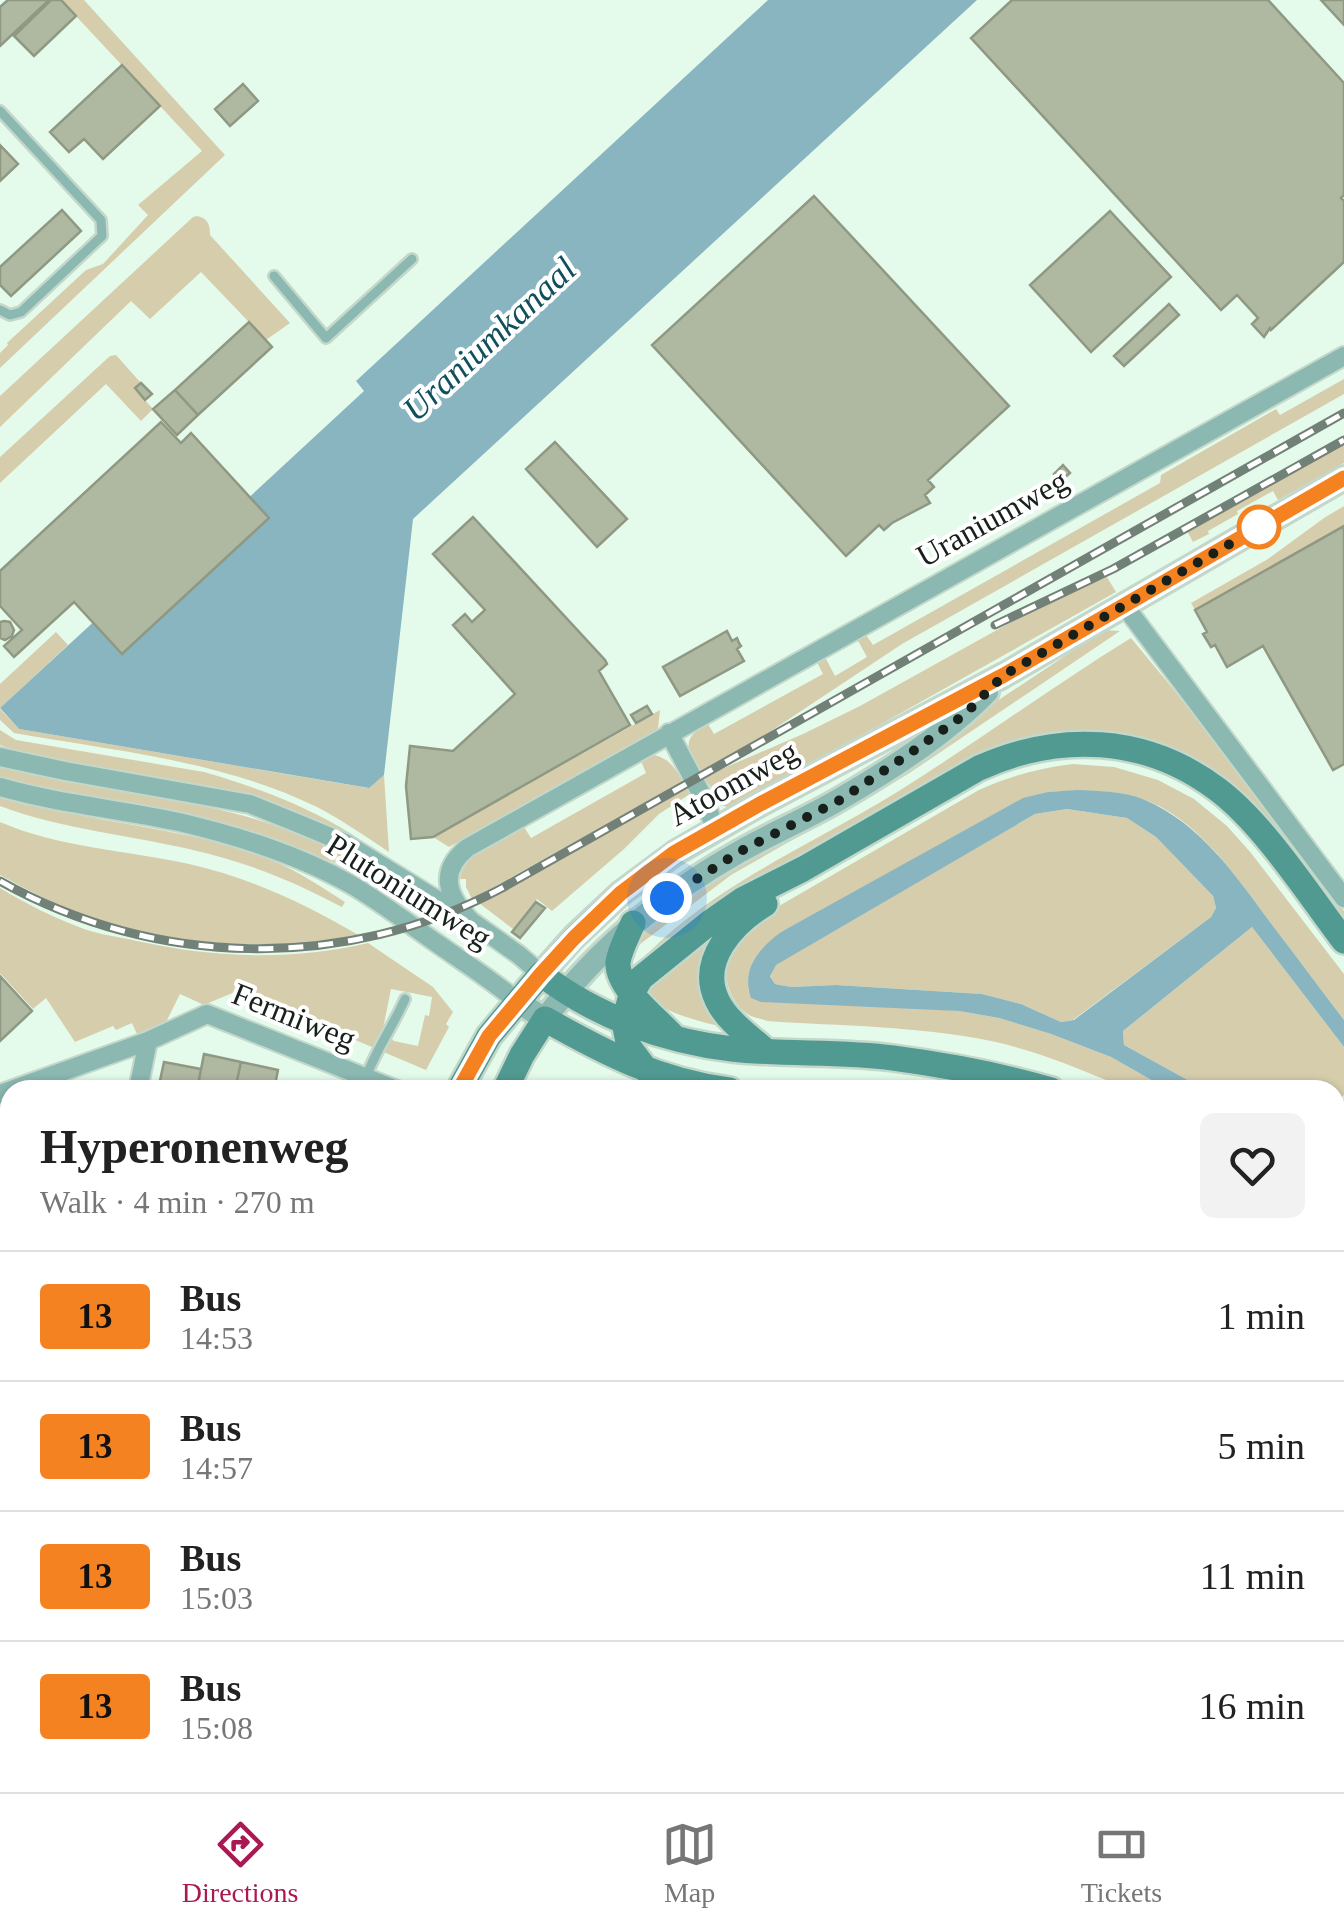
<!DOCTYPE html>
<meta charset="utf-8">
<style>
body{margin:0;font-family:"Times New Roman",serif;background:#f2f2f2;color:#222;height:100vh;display:flex;flex-direction:column;font-size:38px;white-space:nowrap}
*{box-sizing:border-box;margin:0}
p{font-size:32px;color:#767676}
.icon{flex:none;width:55px;height:55px;fill:none;stroke:currentColor;stroke-width:2;stroke-linecap:round;stroke-linejoin:round}
.map{position:relative;flex:1;overflow:hidden}
.sheet{position:absolute;left:0px;top:1080px;width:1345px;height:712px;display:flex;flex-direction:column;background:#fff;border-radius:30px 30px 0 0;box-shadow:0 2px 8px #0004}
.sheet>*{flex:none}
.badge{padding:0 20px;border-radius:8px;font-size:35px;line-height:65px}
.you{position:absolute;width:50px;height:50px;margin:-25px;border:8px solid #fff;border-radius:50%;background:#1a73e8;box-shadow:0 0 0 15px #1a73e833}
.map>.badge{position:absolute;translate:-50% -50%;box-shadow:0 0 0 5px #fff}
.round{display:grid;place-items:center;flex:none;width:105px;height:105px;border-radius:15px;background:#f2f2f2}
.overview{display:flex;align-items:center;justify-content:space-between;height:170px;padding:0 40px}
h1{font-size:48px;font-weight:800;line-height:75px}
ul{padding:0;list-style:none}
li{display:flex;align-items:center;gap:30px;height:130px;padding:0 40px;border-top:2px solid #e0e0e0}
li div{flex:1}
li b{display:block;font-size:38px}
li em{font-style:normal}
li .badge{min-width:110px;font-weight:700;text-align:center}
.tabs{display:flex;justify-content:space-around;align-items:center;height:140px;border-top:2px solid #e0e0e0;background:#fff;font-size:28px;color:#767676}
.tabs a{display:grid;justify-items:center;gap:5px}
.tabs .current{color:#aa1953}
.map>svg:first-child{display:block}
.green{fill:#d6cdac}
.water{fill:#89b5c0;fill-rule:evenodd}
.building{fill:#afb8a1;stroke:#8f9882;stroke-width:2.5}
.lines{fill:none;stroke-linecap:round;stroke-linejoin:round}
.service-casing{stroke:#c3d8ca;stroke-width:14}
.minor-casing{stroke:#c3d8ca;stroke-width:22}
.tertiary-casing{stroke:#c3d8ca;stroke-width:28}
.secondary-casing{stroke:#c3d8ca;stroke-width:30}
.service{stroke:#8bb8b1;stroke-width:9}
.minor{stroke:#8bb8b1;stroke-width:18}
.tertiary{stroke:#8bb8b1;stroke-width:22}
.secondary{stroke:#519a91;stroke-width:25}
.rail-casing{stroke:#728177;stroke-width:9}
.rail{stroke:#fff;stroke-width:5;stroke-dasharray:15;stroke-linecap:butt}
.line-casing{stroke:#fff;stroke-width:22}
.line{stroke:#f58220;stroke-width:15}
.walk{stroke:#17201a;stroke-width:10;stroke-dasharray:0 18}
.stop-dot{fill:#fff;stroke:#f58220;stroke-width:5}
.labels{text-anchor:middle;stroke-width:8;stroke-linejoin:round;paint-order:stroke}
.street-label{font-size:32px;fill:#17201a;stroke:#fff}
.water-label{font-size:35px;font-style:italic;fill:#104f5c;stroke:#fff}
</style>
<div class="map">
<svg width="1344" height="1792" viewBox="0 0 1344 1792">
<rect width="100%" height="100%" fill="#e4fbeb"/>
<path class="green" d="M61,0h23l141,155 -225,213v-15l8,-8 -1,-2 79,-73 17,-6 45,-49 -10,-10 64,-54z
M197,216c11,2 13,9 13,19l80,88 -24,17 -65,-68 -51,47 -19,-18 -131,126v-31l193,-179z
M116,355l25,28 -6,6 18,20 -12,12 -35,-37 -106,99v-26l110,-101z
M1344,379v15l-442,250 -134,89 -68,40c-13,-23 -20,-35 8,-49l6,10 109,-60 -6,-12 8,-5 10,19 32,-19 -10,-18 9,-4 7,10 287,-162 1,-8 115,-66 4,6z
M1344,444v19l-66,37 -5,-9 -36,20 1,3 -30,17 1,3 -16,8 -6,-11z
M1344,506v20l-149,84 -4,-7 77,-44 56,-41z
M1107,577l9,15 -384,216 -13,-3 -7,-9 2,-5 -11,-14 100,-43 57,-28 180,-100z
M1104,630l16,1 -212,143 -177,101 -96,73 21,-30 72,-50 114,-64z
M56,632l12,13 -68,63v-24z
M1131,638l43,52 170,221v22l-139,-160 -166,-33 -410,234c69,-82 175,-125 265,-180 80,-50 156,-106 237,-156z
M0,709l19,20 349,59 16,-13 5,77c-24,-16 -47,-32 -72,-45 -94,-46 -201,-56 -303,-74l-14,-13z
M660,710l-2,19 -209,118 -16,-10z
M0,730l16,10 188,32c52,15 103,34 149,63l-1,3c-42,-21 -86,-37 -131,-48 -71,-17 -143,-22 -213,-42l-8,-3z
M654,755c16,4 21,13 29,27l-211,117 -6,-12v-8h-6c4,-28 42,-40 64,-52l7,11 115,-65 -5,-12z
M1073,764l41,3 44,13 36,19 33,27 24,27 93,121v46c-25,-33 -49,-65 -74,-98 -34,-45 -74,-107 -131,-124 -30,-9 -61,-8 -91,-6l-267,140 -33,58 211,21 40,7 52,16 60,23 58,33h-44l-9,-6c-41,-17 -82,-34 -125,-43 -73,-15 -150,-15 -224,-20 -1,-1 -15,-4 -16,-5 -21,-11 -32,-44 -20,-65 10,-18 31,-33 48,-45l200,-116c31,-14 60,-22 94,-26z
M0,765c76,24 156,28 233,48 47,12 93,31 135,56l-3,5 -96,-36 -61,-18 -208,-39z
M686,788l4,6 -31,20 -35,35 -72,62 -15,-12 -24,30 -34,-26z
M0,794c88,31 184,31 271,66 26,10 50,27 74,42l-3,5c-47,-25 -93,-44 -145,-56 -66,-16 -133,-21 -197,-45z
M1067,809l60,9 29,19 57,59 3,12 -5,9 -138,103 -12,2 -40,-18 -39,-10 -146,-9 -45,2 -16,-3 -5,-9 5,-10 260,-151z
M0,822c60,26 126,28 189,42 62,14 117,40 171,72 -76,13 -156,11 -231,-7 -46,-10 -89,-32 -129,-54z
M0,888c26,16 55,30 84,41 17,6 36,8 53,12 77,17 154,20 231,2l65,44 20,25 -7,12 3,3 -23,43 -45,-19 11,-12 2,2 24,5 7,-31 4,1 3,-19 -41,-8 -9,45 -10,13 -135,-56 -33,14 -24,-11 -14,28 -29,12 -5,-11 -16,7 -3,-4 -38,16 -29,-44 -13,11 -33,-36z
M1252,927l92,120v48l-9,7v-12h-129l-82,-45 -1,-14z
M720,930c-35,41 -12,58 9,98 -34,-7 -63,-15 -92,-36z
M1335,1305l9,5v108l-9,3z
M856,1782l58,1 2,9h-62z
M990,1783h95l6,9h-93z"/>
<path class="water" d="M768,0h209l-564,519 -29,256 -15,13 -350,-59 -19,-21 162,-149 14,6 188,-174 -8,-10z
M1077,790c22,1 47,1 68,10 56,24 90,75 125,122 25,33 49,65 74,98v27l-92,-120 -129,104 1,14 82,45h-37l-58,-33 -60,-23 -52,-16 -40,-7 -198,-9 -10,-4c-10,-30 8,-49 30,-66l242,-134 25,-6zM1067,809l60,9 29,19 57,59 3,12 -5,9 -137,103 -13,2 -40,-18 -39,-10 -146,-9 -45,2 -16,-3 -5,-8 6,-11 259,-151z
M1344,1418v374h-253l-6,-9 250,-1v-361z"/>
<path class="building" d="M8,0h41l-49,46v-39z
M51,0h10l15,16 -42,40 -20,-20z
M1012,0h256l76,83v112l-3,3 3,3v61l-73,68 -1,-2 -6,9 -12,-13 6,-6 -21,-23 -16,15 -250,-272z
M1321,0h23v25z
M122,65l38,41 -57,53 -19,-20 -15,13 -19,-20z
M243,84l15,17 -28,25 -15,-17z
M0,145l18,19 -18,17z
M814,196l195,210 -81,74 6,7 -9,8 5,8 -38,20 -8,7 -5,-5 -33,31 -194,-211z
M62,210l19,21 -70,65 -11,-11v-18z
M1110,211l61,66 -80,75 -61,-67z
M1169,304l10,11 -55,51 -10,-10z
M249,322l23,25 -74,68 -23,-25z
M141,383l11,11 -7,6 -10,-12z
M175,390l23,25 -21,20 -24,-26z
M161,422l20,21 10,-10 78,85 -147,136 -48,-52 -60,55 -10,-11 18,-16 -22,-24v-35z
M555,442l72,77 -30,28 -71,-78z
M1063,465l7,8 -9,8 -7,-7z
M473,517l132,143 2,4 -8,7 31,54 -197,112 -22,2 -5,-53 4,-40 43,5 62,-57 -62,-69 12,-11 7,8 13,-12 -52,-56z
M1344,526v238l-11,6 -70,-124 -36,21 -12,-22 -4,2 -8,-13 4,-2 -12,-22z
M4,621l6,1 4,8 -2,6 -7,4 -5,-2v-16z
M727,631l5,10 5,-3 2,5 2,3 -4,3 7,12 -64,35 -17,-29z
M647,706l5,8 -16,9 -5,-8z
M536,902l9,6 -25,30 -8,-6z
M0,976l32,35 -32,30z
M204,1054l37,8 -6,28h-38z
M164,1062l37,7 -4,21h-39z
M241,1062l37,8 -4,20h-39z
M0,1140l10,2v43l-10,-2z
M0,1183l10,2 -10,57z
M10,1194v80l-10,-3v-29z
M0,1330l10,2v83l-10,48z
M0,1665l10,2v115h226l-2,10h-234z
M552,1782h60l-5,10h-61z"/>
<g class="lines">
<g class="service-casing">
<path id="service" d="M0,111l101,109 1,16 -81,76 -11,3 -10,-5
M274,276l52,62 86,-79
M366,1077c10,-27 27,-51 39,-78
M403,1782l22,10
M708,1782l21,10
M635,1792l5,-10"/>
</g>
<g class="minor-casing">
<path id="minor" d="M1124,605l220,293
M669,733l37,70 9,26
M0,757l65,14 185,33 47,19 48,20 126,78 48,34 22,19
M0,787c59,17 119,22 179,35 59,14 118,32 171,62 31,18 59,40 88,60 27,19 55,37 80,58
M471,921c-24,-25 -33,-49 -4,-73l877,-492
M138,1090l10,-49
M0,1094l148,-53 59,-27 190,76
M0,1304l10,2
M257,1792l2,-10
M374,1792l2,-10"/>
</g>
<g class="tertiary-casing">
<path id="tertiary" d="M541,974l33,-37 47,-44 54,-40 85,-49 244,-129 340,-197
M518,1002l27,17c52,-71 118,-124 194,-167 33,-19 69,-34 101,-53 52,-30 106,-65 147,-107"/>
</g>
<g class="secondary-casing">
<path id="secondary" d="M765,904c-31,19 -67,56 -48,96 9,20 33,37 49,51
M633,923c-5,12 -13,26 -15,39 -2,25 37,55 54,73
M647,1071l-18,-24 -5,-25 7,-27 10,-17 68,-55 33,-23 61,-31 176,-101c80,-36 166,-33 238,21 46,34 92,106 127,152
M459,1090l30,-54 52,-62c54,42 123,67 191,75 53,6 108,2 161,9 53,7 107,17 158,32
M505,1090l17,-35 23,-36c60,34 114,62 184,71
M1335,1227l9,6
M1335,1265l9,6
M302,1792l2,-10
M334,1792l2,-10"/>
</g>
<use href="#service" class="service"/>
<use href="#minor" class="minor"/>
<use href="#tertiary" class="tertiary"/>
<use href="#secondary" class="secondary"/>
<g class="rail-casing">
<path id="rail" d="M995,625l118,-56 231,-129
M0,881c155,87 345,91 502,7l842,-475"/>
</g>
<use href="#rail" class="rail"/>
</g>
<g class="lines">
<g class="line-casing">
<path id="line" d="M459,1090l30,-54 52,-62 33,-36 47,-45 53,-40 86,-49 244,-129 340,-197"/>
</g>
<use href="#line" class="line"/>
<path class="walk" d="M667,898l72,-46 101,-52 66,-44 58,-41 40,-40 255,-148"/>
</g>
<circle class="stop-dot" cx="1259" cy="527" r="20"/>
<g class="labels">
<g class="street-label">
<text transform="translate(992 518) rotate(-29)" y="11">Uraniumweg</text>
<text transform="translate(733 783) rotate(-29)" y="11">Atoomweg</text>
<text transform="translate(409 891) rotate(32)" y="11">Plutoniumweg</text>
<text transform="translate(294 1016) rotate(22)" y="11">Fermiweg</text>
</g>
<g class="water-label">
<text transform="translate(489 339) rotate(-43)" y="12">Uraniumkanaal</text>
</g>
</g>
</svg>
<div class="you" style="left:667px;top:898px"></div>
<section class="sheet">
<div class="overview"><div><h1>Hyperonenweg</h1><p>Walk · 4 min · 270 m</p></div><a class="round"><svg class="icon" aria-label="heart" viewBox="0 0 24 24"><path d="M12 20l-8-8c-3-5 5-10 8-4 3-6 11-1 8 4z"/></svg></a></div>
<ul>
<li><span class="badge" style="background:#f58220;color:#111">13</span><div><b>Bus</b><p>14:53</p></div><em>1 min</em></li>
<li><span class="badge" style="background:#f58220;color:#111">13</span><div><b>Bus</b><p>14:57</p></div><em>5 min</em></li>
<li><span class="badge" style="background:#f58220;color:#111">13</span><div><b>Bus</b><p>15:03</p></div><em>11 min</em></li>
<li><span class="badge" style="background:#f58220;color:#111">13</span><div><b>Bus</b><p>15:08</p></div><em>16 min</em></li>
</ul>
</section>
</div>
<nav class="tabs">
<a class="current"><svg class="icon" aria-label="directions" viewBox="0 0 24 24"><path d="M12 3l9 9-9 9-9-9zM9 14v-3h6M13 9l2 2-2 2"/></svg>Directions</a>
<a><svg class="icon" aria-label="map" viewBox="0 0 24 24"><path d="M3 6l6-2 6 2 6-2v14l-6 2-6-2-6 2zM9 4v14M15 6v14"/></svg>Map</a>
<a><svg class="icon" aria-label="tickets" viewBox="0 0 24 24"><path d="M3 7h18v10H3zM15 7v10"/></svg>Tickets</a>
</nav>
